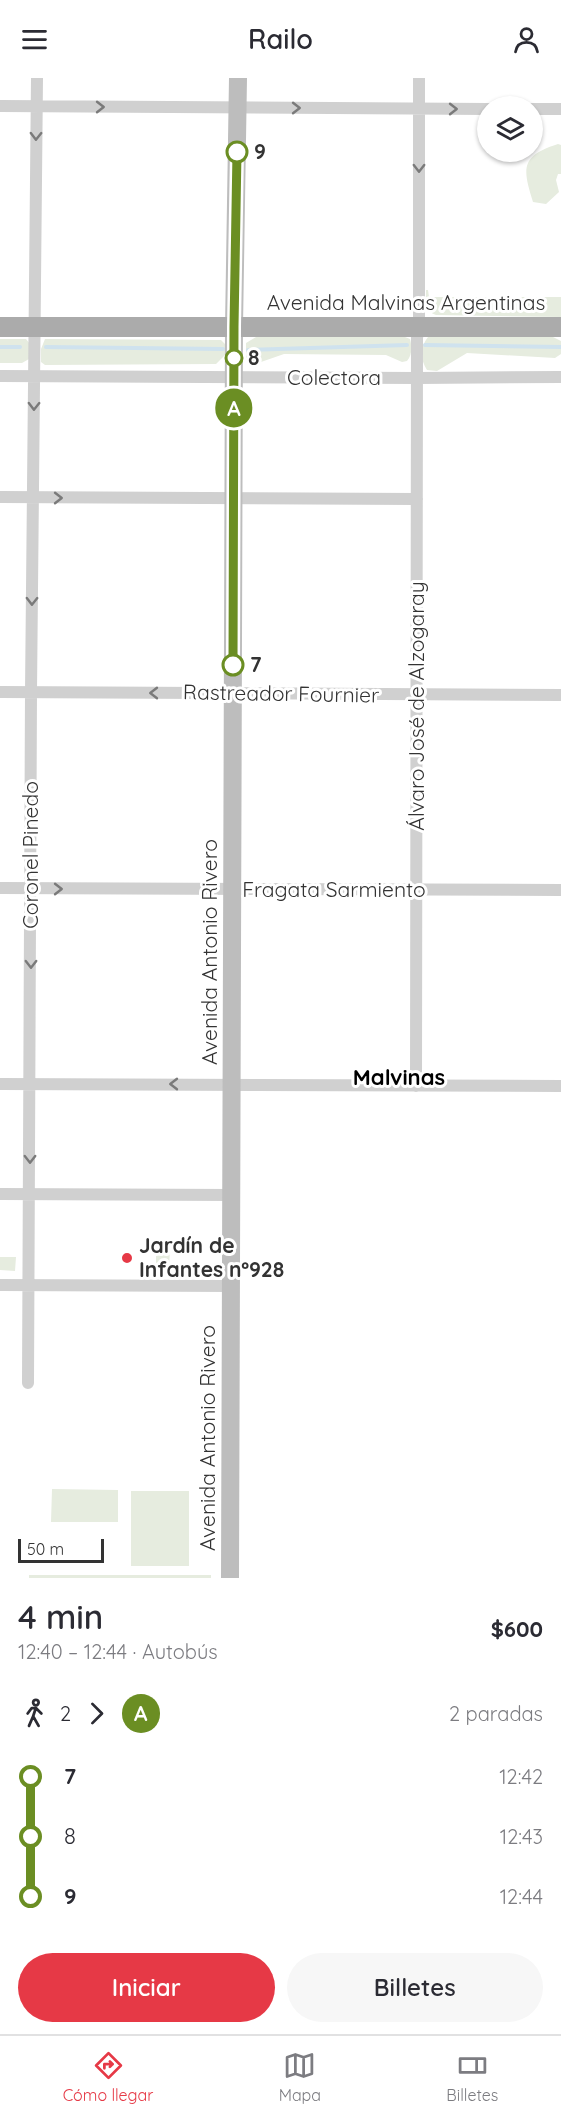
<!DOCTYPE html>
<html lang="es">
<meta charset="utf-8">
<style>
body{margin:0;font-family:Quicksand,sans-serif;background:#f7f7f7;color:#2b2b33;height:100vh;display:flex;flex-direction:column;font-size:22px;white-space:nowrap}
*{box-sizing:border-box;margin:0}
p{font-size:20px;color:#7c7c81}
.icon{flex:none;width:33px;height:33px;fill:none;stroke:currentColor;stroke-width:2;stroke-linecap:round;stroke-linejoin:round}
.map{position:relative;height:1500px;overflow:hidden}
.panel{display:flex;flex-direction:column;background:#fff;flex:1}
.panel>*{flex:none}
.badge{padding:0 12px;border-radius:20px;font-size:21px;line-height:39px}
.controls{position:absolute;left:477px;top:18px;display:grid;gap:12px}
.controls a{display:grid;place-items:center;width:66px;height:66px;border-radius:50%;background:#fff;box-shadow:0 2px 4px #0004;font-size:30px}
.scale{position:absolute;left:18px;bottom:15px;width:86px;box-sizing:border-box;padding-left:6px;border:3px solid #333;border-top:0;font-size:16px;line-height:21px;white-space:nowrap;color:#333;-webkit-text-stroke:4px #fff;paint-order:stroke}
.map>.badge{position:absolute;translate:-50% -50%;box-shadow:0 0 0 3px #fff}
.legs{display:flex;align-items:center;gap:9px;height:66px;padding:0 18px;font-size:20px}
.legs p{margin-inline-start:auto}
.head{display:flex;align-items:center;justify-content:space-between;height:102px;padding:0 18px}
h1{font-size:33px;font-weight:600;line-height:45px}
.button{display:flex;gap:12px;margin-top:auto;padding:12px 18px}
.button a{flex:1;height:69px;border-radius:36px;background:#e63946;color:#fff;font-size:24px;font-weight:600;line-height:69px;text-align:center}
.button a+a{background:#f7f7f7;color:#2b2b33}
ul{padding:0 18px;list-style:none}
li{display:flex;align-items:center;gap:21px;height:60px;font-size:22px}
li i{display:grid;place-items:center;width:9px;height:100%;margin:0 8px;background:currentColor}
li i::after{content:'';width:15px;height:15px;margin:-8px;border:4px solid;border-radius:50%;background:#fff}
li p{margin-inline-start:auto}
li:first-child i{background:linear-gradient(#0000 50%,currentColor 0)}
li:last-child i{background:linear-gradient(currentColor 50%,#0000 0)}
header{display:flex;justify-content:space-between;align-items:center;height:78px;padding:0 18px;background:#fff;font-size:27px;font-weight:600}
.tabs{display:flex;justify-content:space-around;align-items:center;height:84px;border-top:2px solid #e1e1e2;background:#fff;font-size:16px;color:#7c7c81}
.tabs a{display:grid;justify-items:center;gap:3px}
.tabs .selected{color:#e63946}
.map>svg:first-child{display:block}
.green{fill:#e6ecdf}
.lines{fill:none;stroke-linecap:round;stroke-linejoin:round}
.stream{stroke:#cfe2ee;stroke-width:4}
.minor{stroke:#d0d0d0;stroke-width:12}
.secondary{stroke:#bdbdbd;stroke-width:18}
.primary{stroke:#ababab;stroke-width:20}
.oneway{stroke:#7a7a7a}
.line-1-casing{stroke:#fff;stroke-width:14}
.line-1{stroke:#6b8e23;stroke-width:9}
.stop-1-dot{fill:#fff;stroke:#6b8e23;stroke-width:3}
.poi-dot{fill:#e63946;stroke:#fff;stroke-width:2}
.labels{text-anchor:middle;stroke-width:6;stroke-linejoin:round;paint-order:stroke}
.stop-label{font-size:21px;font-weight:bold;fill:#333;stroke:#fff;text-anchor:start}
.street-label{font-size:21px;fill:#333;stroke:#fff}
.poi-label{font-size:21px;font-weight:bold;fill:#333;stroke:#fff;text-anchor:start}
.neighbourhood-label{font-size:22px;font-weight:bold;fill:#000;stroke:#fff}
</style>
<header><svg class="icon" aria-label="menu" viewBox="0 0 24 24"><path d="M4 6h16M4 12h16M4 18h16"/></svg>Railo<svg class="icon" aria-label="person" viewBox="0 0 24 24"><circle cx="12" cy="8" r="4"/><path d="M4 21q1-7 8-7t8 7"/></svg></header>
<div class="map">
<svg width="561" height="1500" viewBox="0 0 561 1500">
<rect width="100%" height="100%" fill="#fff"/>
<path class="green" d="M558,66l3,1v29h-3l-2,6 3,12 -13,12 -13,-2c-11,-35 -12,-46 25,-58z
M426,212h2l1,7h132v20l-125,-2c-12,-4 -10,-14 -10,-25z
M256,259h149l5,2c2,7 2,17 -3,22l-5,1 -16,-7 -102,-1 -23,8h-11l-4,-4v-15z
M428,259h125l8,4v13l-6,4 -88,-5 -30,18 -10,-1c-7,-11 -7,-23 1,-33z
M0,261h26l4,5 -1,15 -7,4h-22z
M45,261l176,1 5,5v9l-10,10 -171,1 -4,-3v-13z
M156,1170h14l-1,20h-13z
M0,1179h16l-1,14 -15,-1z
M52,1411l66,1v32h-67z
M131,1413h58v75h-58z
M29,1497h182v3h-182z"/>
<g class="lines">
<path class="stream" d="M425,267l136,2
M0,269h20
M46,269l177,2
M248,272l159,-5"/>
<path class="minor" d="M0,28l488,3
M532,31h29
M0,298l418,2 143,-1
M0,419l417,2
M0,614l561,3
M0,810l561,2
M0,1006l561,2
M416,1008l1,-748 2,-11v-249
M0,1116l232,1
M0,1207l231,1
M28,1305l3,-691 6,-614"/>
<path class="secondary" d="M230,1500l4,-1251 4,-249"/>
<path class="primary" d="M0,249h561"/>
</g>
<defs><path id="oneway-chevron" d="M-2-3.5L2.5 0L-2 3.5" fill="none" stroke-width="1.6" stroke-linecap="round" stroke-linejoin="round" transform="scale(1.5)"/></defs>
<g class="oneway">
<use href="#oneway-chevron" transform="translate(100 29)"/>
<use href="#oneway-chevron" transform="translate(296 30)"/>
<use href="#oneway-chevron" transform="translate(453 31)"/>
<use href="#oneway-chevron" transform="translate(36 58) rotate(91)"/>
<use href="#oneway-chevron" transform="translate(419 90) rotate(90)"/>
<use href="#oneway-chevron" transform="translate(34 328) rotate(91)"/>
<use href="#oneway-chevron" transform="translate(58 420)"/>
<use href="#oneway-chevron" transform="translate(32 523) rotate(91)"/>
<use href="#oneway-chevron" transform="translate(154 615) rotate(-180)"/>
<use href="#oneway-chevron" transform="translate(58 811)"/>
<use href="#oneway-chevron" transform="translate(31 886) rotate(90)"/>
<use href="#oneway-chevron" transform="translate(174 1006) rotate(-180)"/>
<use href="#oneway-chevron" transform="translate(30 1081) rotate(90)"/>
</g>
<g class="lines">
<g class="line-1-casing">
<path id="line-1" d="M233,587l1,-338 3,-175"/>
</g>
<use href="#line-1" class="line-1"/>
</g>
<g class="stop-1-dot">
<circle cx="237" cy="74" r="10"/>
<circle cx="234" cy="280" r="8"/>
<circle cx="233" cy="587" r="10"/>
</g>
<circle class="poi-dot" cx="127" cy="1180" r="6"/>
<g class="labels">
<g class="stop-label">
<text x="254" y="81">9</text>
<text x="248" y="287">8</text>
<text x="250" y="594">7</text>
</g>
<g class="street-label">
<text x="406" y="232">Avenida Malvinas Argentinas</text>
<text x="334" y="307">Colectora</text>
<text transform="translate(281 616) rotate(1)" y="7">Rastreador Fournier</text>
<text transform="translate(417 628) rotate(-90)" y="7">Álvaro José de Alzogaray</text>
<text transform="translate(31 777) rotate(-90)" y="7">Coronel Pinedo</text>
<text x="334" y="819">Fragata Sarmiento</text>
<text transform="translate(210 874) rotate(-90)" y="7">Avenida Antonio Rivero</text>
<text transform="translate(208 1360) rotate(-90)" y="7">Avenida Antonio Rivero</text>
</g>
<g class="poi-label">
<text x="139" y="1175">Jardín de<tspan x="139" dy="24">Infantes nº928</tspan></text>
</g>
<g class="neighbourhood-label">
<text x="399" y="1007">Malvinas</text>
</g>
</g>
</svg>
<div class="controls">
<a><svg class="icon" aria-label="layers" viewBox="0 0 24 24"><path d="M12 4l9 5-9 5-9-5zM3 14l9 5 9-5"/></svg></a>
</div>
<div class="scale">50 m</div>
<b class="badge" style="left:234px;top:330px;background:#6b8e23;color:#fff">A</b>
</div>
<section class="panel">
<div class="head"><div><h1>4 min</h1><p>12:40 – 12:44 · Autobús</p></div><b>$600</b></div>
<div class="legs"><svg class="icon" aria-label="walk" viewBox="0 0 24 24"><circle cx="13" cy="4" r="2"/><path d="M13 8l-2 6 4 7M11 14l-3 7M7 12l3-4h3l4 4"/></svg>2<svg class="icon" aria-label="forward" viewBox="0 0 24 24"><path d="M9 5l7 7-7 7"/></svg><b class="badge" style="background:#6b8e23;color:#fff">A</b><p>2 paradas</p></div>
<ul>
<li><i style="color:#6b8e23"></i><b>7</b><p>12:42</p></li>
<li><i style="color:#6b8e23"></i><span>8</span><p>12:43</p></li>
<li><i style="color:#6b8e23"></i><b>9</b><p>12:44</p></li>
</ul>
<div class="button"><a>Iniciar</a><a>Billetes</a></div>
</section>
<nav class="tabs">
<a class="selected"><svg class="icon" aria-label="directions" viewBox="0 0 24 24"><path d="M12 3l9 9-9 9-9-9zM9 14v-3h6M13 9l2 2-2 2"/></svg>Cómo llegar</a>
<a><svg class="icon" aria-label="map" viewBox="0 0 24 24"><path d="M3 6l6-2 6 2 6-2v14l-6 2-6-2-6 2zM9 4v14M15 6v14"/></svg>Mapa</a>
<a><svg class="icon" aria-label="tickets" viewBox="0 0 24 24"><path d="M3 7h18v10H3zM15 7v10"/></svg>Billetes</a>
</nav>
